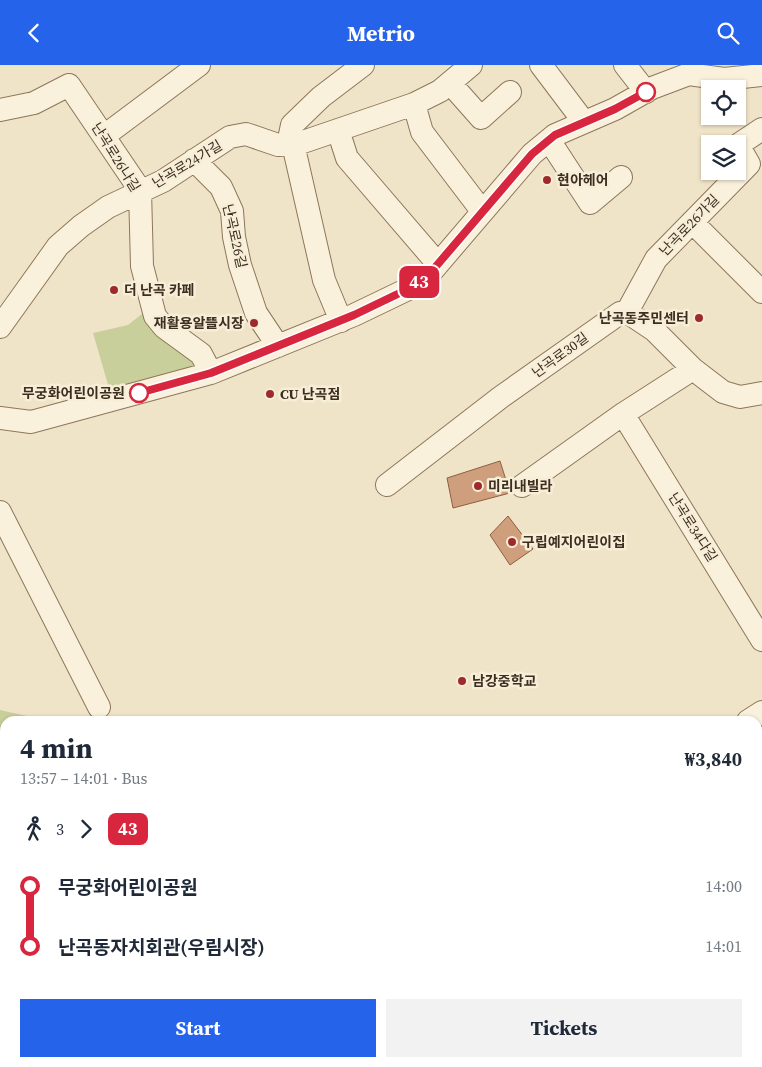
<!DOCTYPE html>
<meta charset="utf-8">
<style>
body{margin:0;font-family:"Source Serif 4","Noto Sans KR",serif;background:#f2f2f3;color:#1f2937;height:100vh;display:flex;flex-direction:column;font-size:19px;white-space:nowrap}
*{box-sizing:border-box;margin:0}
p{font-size:16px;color:#747a83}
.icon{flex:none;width:28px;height:28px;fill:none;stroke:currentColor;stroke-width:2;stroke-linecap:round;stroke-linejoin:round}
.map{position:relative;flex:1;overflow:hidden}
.details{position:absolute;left:0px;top:651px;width:762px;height:351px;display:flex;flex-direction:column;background:#fff;border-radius:15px 15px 0 0;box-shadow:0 1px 4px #0004}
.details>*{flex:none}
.badge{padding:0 10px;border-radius:8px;font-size:18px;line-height:32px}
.tools{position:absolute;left:701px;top:15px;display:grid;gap:10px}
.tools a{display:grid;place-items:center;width:45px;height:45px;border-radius:0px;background:#fff;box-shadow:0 1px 4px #0004;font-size:25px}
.map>.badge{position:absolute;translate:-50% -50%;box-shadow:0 0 0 2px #fff}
.legs{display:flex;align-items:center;gap:8px;height:55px;padding:0 20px;font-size:16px}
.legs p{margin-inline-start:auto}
.summary{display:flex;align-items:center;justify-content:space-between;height:85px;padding:0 20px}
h1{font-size:28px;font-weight:700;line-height:38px}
.cta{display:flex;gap:10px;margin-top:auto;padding:10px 20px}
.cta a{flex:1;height:58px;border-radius:0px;background:#2563eb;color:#fff;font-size:20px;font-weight:700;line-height:58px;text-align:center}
.cta a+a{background:#f2f2f3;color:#1f2937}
ul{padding:0 20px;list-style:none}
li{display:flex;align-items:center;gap:18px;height:60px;font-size:19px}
li i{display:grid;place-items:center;width:8px;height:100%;margin:0 6px;background:currentColor}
li i::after{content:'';width:12px;height:12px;margin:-6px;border:4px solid;border-radius:50%;background:#fff}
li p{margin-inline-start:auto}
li:first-child i{background:linear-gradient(#0000 50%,currentColor 0)}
li:last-child i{background:linear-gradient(currentColor 50%,#0000 0)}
header{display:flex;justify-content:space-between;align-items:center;height:65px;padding:0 20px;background:#2563eb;color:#fff;font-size:22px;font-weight:700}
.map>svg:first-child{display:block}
.green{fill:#c9cf9b}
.building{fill:#cf9f7d;stroke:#8d5f41}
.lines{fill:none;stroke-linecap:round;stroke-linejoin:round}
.minor-casing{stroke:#8d765c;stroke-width:24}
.path{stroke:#8d765c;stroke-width:3;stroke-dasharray:4 2.5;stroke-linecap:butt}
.minor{stroke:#faf1dc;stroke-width:22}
.line-1-casing{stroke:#fff;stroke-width:11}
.line-1{stroke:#d7263d;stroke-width:8}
.stop-1-dot{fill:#fff;stroke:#d7263d;stroke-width:2.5}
.poi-dot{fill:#9e2a2b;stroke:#f7eed8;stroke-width:2}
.labels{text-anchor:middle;stroke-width:5;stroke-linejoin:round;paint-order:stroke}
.street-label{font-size:14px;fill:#3d2e20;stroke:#f7eed8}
.poi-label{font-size:14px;font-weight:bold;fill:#3d2e20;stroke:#f7eed8;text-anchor:start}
.stop-label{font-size:14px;font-weight:bold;fill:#3d2e20;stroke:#f7eed8;text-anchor:end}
</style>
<header><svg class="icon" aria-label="back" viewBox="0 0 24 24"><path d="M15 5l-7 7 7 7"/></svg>Metrio<svg class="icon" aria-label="search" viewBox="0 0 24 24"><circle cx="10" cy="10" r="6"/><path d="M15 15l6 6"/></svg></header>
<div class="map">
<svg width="762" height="1002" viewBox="0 0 762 1002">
<rect width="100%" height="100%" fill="#f0e4c8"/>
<path class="green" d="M143,248l55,52 -1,6 -81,21 -7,-4 -16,-55 35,-8z
M0,645l49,11h-44v342h182l-1,4h-186z"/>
<path class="building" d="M500,396l10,32 -57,15 -6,-30z
M508,451l25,33 -23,16 -20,-30z"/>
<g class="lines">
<g class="minor-casing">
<path id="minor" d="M541,0l43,57
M625,0l21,27
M450,18l31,35 29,-26
M414,39l8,28 60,79
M0,45l34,-7 35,-18 71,105 2,76 13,50 9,11 37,27 10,19
M338,65l9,28 91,106
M104,71l95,-71
M549,75l41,63 31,-26
M288,79l4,-19 29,-28 42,-32
M293,79l31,136 17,41
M194,95l27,27 11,24 2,26 6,28 16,48 22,33
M692,157l70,70
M627,247l29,-53 93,-95 -11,-19 24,-16
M0,262l58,-81 23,-20 27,-19 55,-26 67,-44 16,-3 32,11 22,-2 114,-39 26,-13 31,-26
M623,349l139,226
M0,353l31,4 180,-49 143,-58 52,-25 20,-12 106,-124 23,-19 60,-26 37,-21 37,-14 35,5 38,-4
M387,420l114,-88 119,-84 7,-1 27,18 39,39 30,23 17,5 22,-4
M522,421l101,-72 70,-45
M0,447l99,195
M748,656l14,-9"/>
</g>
<path class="path" d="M0,845l5,3
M88,1002l1,-4"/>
<use href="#minor" class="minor"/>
</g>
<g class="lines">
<g class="line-1-casing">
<path id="line-1" d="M139,328l72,-20 143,-58 52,-25 20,-12 106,-124 23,-19 60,-26 31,-17"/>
</g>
<use href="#line-1" class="line-1"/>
</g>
<g class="stop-1-dot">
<circle cx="646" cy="27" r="9"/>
<circle cx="139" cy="328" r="9"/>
</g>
<g class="poi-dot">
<circle cx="547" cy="115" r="5"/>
<circle cx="114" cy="225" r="5"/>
<circle cx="699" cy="253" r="5"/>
<circle cx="254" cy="258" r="5"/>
<circle cx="270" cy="329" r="5"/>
<circle cx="478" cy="421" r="5"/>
<circle cx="512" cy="477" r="5"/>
<circle cx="462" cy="616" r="5"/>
</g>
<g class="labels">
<g class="street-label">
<text transform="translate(116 92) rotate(58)" y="5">난곡로26나길</text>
<text transform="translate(187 99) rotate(-31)" y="5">난곡로24가길</text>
<text transform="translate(689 160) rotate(-46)" y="5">난곡로26가길</text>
<text transform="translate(235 171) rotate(77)" y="5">난곡로26길</text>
<text transform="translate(560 290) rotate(-36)" y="5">난곡로30길</text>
<text transform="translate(693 462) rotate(58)" y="5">난곡로34다길</text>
</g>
<g class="poi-label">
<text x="557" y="120">현아헤어</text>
<text x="124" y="230">더 난곡 카페</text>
<text x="689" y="258" text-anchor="end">난곡동주민센터</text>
<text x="244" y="263" text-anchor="end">재활용알뜰시장</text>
<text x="280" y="334">CU 난곡점</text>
<text x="488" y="426">미리내빌라</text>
<text x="522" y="482">구립예지어린이집</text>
<text x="472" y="621">남강중학교</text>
</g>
<g class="stop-label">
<text x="125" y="333">무궁화어린이공원</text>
</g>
</g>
</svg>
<div class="tools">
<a><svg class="icon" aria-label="locate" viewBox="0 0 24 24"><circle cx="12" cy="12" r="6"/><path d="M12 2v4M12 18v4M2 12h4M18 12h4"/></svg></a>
<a><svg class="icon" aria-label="layers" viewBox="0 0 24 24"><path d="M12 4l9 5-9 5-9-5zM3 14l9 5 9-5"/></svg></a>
</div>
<b class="badge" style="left:419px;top:217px;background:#d7263d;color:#fff">43</b>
<section class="details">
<div class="summary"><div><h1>4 min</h1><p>13:57 – 14:01 · Bus</p></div><b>₩3,840</b></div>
<div class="legs"><svg class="icon" aria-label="walk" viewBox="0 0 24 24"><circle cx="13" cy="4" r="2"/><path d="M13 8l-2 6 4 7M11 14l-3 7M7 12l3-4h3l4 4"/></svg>3<svg class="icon" aria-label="forward" viewBox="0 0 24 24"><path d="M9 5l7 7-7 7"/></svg><b class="badge" style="background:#d7263d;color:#fff">43</b></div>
<ul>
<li><i style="color:#d7263d"></i><b>무궁화어린이공원</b><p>14:00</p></li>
<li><i style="color:#d7263d"></i><b>난곡동자치회관(우림시장)</b><p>14:01</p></li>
</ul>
<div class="cta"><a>Start</a><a>Tickets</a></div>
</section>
</div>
